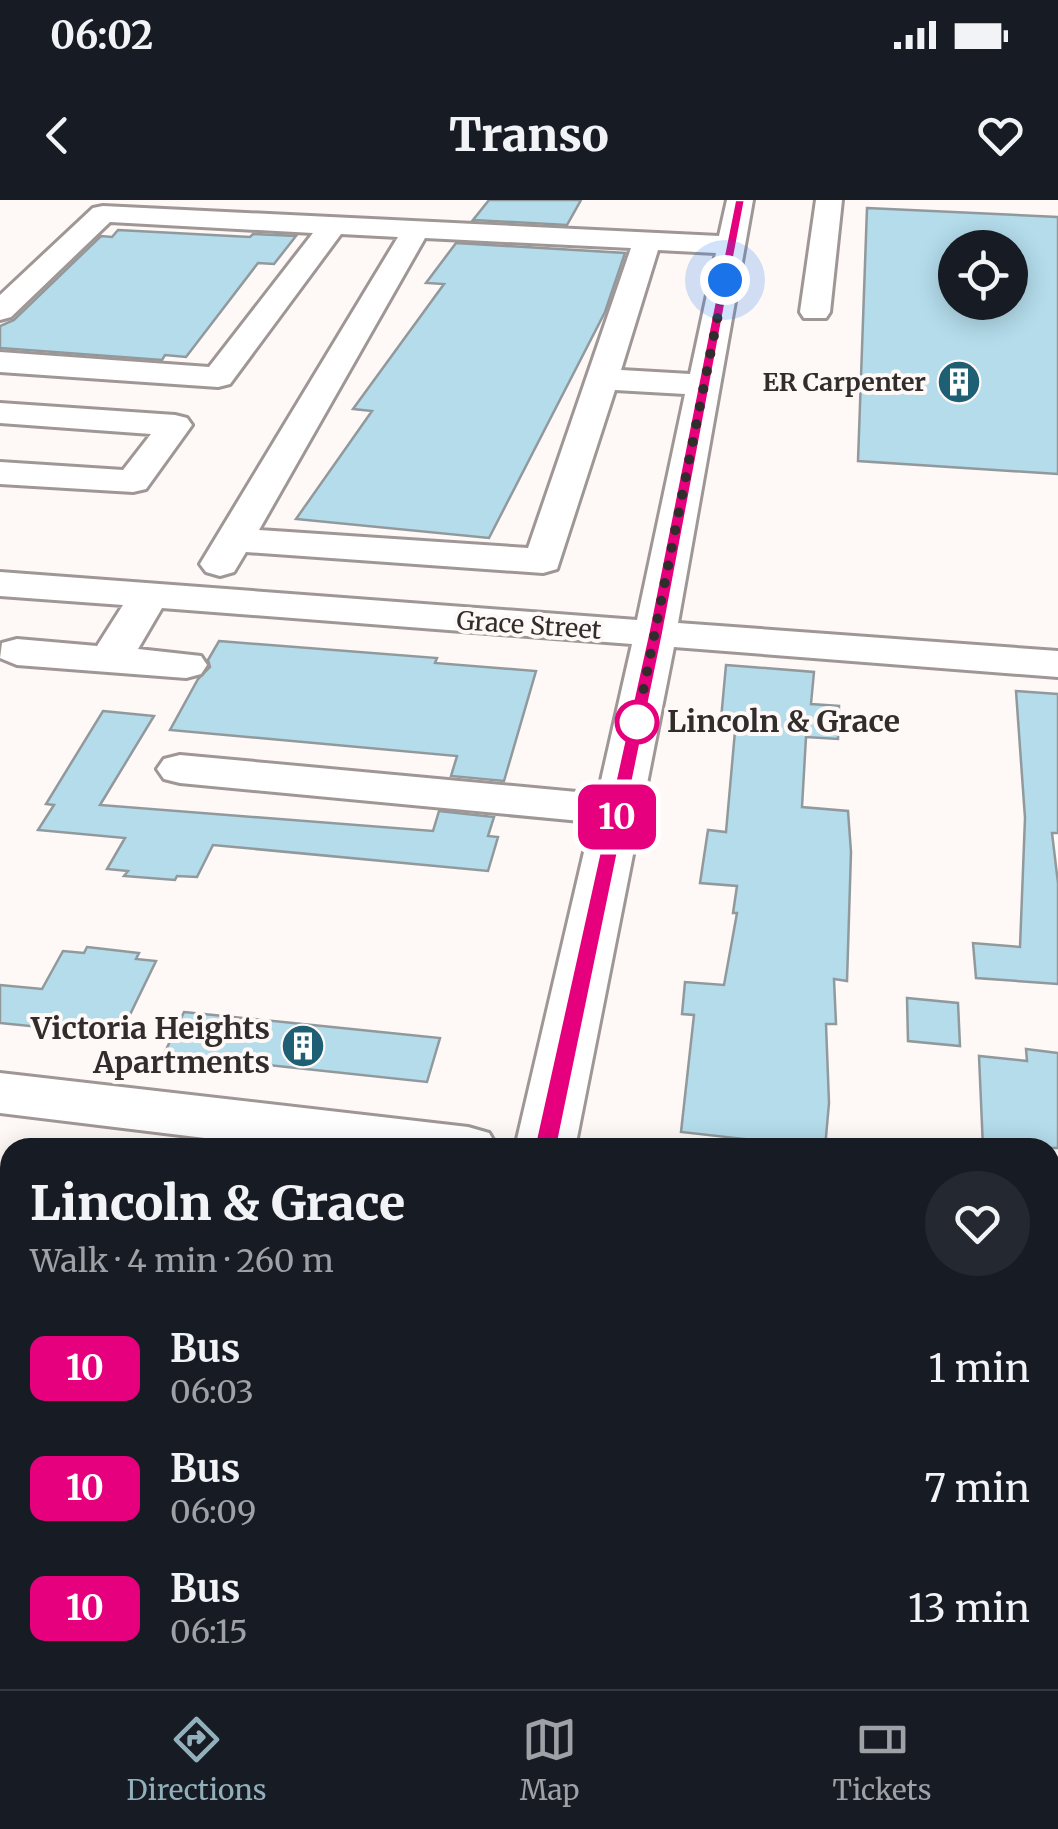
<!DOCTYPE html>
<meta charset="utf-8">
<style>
body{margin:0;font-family:Merriweather,serif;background:#242831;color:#f1f3f6;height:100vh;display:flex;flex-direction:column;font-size:38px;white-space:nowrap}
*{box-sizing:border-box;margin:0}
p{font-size:32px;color:#9ea1a6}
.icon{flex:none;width:55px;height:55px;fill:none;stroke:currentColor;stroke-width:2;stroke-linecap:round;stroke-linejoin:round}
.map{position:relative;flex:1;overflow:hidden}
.drawer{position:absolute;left:0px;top:938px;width:1060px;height:552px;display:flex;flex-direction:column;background:#171b24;border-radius:30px 30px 0 0;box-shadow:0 5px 25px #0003}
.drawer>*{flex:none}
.badge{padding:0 20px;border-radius:15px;font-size:35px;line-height:65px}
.controls{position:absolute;left:938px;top:30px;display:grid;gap:20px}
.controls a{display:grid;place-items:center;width:90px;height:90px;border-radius:50%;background:#171b24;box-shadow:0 5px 25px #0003;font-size:50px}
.you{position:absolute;width:50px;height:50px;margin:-25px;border:8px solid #fff;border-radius:50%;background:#1a73e8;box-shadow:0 0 0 15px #1a73e833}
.map>.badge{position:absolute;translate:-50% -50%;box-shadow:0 0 0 5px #fff}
.round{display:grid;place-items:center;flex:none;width:105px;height:105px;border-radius:52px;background:#242831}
.summary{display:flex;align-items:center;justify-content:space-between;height:170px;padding:0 30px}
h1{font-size:48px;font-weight:800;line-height:75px}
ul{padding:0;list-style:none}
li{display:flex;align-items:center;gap:30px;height:120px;padding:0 30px}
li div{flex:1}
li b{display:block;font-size:38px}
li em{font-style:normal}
li .badge{min-width:110px;font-weight:700;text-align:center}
.status{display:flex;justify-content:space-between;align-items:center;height:70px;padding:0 50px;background:#171b24;direction:ltr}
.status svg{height:28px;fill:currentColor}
header{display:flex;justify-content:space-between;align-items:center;height:130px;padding:0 30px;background:#171b24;font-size:45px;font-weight:800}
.tabs{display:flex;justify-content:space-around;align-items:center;height:140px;border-top:2px solid #363941;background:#171b24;font-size:28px;color:#9ea1a6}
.tabs a{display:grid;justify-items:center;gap:5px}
.tabs .on{color:#92b0bc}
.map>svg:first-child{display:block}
.building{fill:#b4dceb;stroke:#91999c;stroke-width:2.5;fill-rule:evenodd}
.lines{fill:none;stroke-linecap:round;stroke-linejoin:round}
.minor-casing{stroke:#9f9795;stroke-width:6}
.minor{fill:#fff;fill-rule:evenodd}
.line{fill:#e6007e;stroke:#fff;stroke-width:2.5}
.walk{stroke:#312d2d;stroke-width:10;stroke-dasharray:0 18}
.stop-dot{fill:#fff;stroke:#e6007e;stroke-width:5}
.labels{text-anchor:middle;stroke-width:8;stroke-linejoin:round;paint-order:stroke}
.far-poi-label{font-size:25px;font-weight:bold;fill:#312d2d;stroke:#fef8f7;text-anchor:end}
.far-street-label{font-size:25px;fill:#312d2d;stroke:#fef8f7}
.stop-label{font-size:30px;font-weight:bold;fill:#312d2d;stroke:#fef8f7;text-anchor:start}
.poi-label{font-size:30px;font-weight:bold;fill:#312d2d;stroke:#fef8f7;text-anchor:end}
</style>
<div class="status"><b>06:02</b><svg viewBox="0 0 49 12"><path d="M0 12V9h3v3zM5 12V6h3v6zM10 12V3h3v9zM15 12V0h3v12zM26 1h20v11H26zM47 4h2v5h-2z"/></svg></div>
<header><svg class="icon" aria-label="back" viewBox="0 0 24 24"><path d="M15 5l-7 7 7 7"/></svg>Transo<svg class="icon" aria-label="heart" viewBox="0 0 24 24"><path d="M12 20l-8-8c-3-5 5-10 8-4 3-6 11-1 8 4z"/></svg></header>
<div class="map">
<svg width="1058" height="1489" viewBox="0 0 1058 1489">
<rect width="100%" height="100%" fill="#fef8f7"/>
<path class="building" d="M489,0h92l-14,25 -94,-5z
M867,8l191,9v257l-200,-13zM955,48h55v54h-55z
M118,30l132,7 3,-3 43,2 -22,28 -16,-1 -72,94 -21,-2 -3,5 -162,-12v-22l14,-6 87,-84 11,1z
M456,43l169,10 -20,59 -116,226 -193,-19 76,-108 -19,-2 91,-125 -18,-1z
M219,441l218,17 -2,5 101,8 -32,110 -53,-5 6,-20 -287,-26 28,-51 12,-12 -2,-7z
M726,465l88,7 -3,32 28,2 -1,33 -32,-2 -4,70 46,4 3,41 -4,129 -13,-2 2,45h-10l3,79 -4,45 -144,-16 13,-117 -12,-1 3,-32 39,3 13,-72h-4l4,-27 -37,-3 8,-53 18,2 9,-101 -15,-1z
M1016,491l42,3v139h-6l6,50v101l-82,-6 -3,-35 47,4 5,-129z
M103,511l51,5 -54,89 333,26 6,-20 55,6 -6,19 10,1 -10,34 -275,-26 -16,32 -20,-1 -2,4 -51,-4 4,-5 -21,-2 18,-31 -87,-8 16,-25 -8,-1z
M87,747l52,6 -3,6 20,2 -33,68 -21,-2 -3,6 -99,-10v-38l42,4 21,-38 21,2z
M907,798l51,5 2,43 -52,-5z
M184,812l187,19 69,7 -13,44 -263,-28z
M1026,849l32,4v95h-75l-4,-92 48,5z"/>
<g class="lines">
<g class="minor-casing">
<path id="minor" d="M727,0h26l-75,423 380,28v26l-384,-30 -99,501h-60l76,-326 -411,-39 -16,-4 -7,-10 7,-10 16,-4 418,39 34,-150 -470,-36 -24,41 63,7 6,9 -6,9 -15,4 -169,-13 -17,-7 2,-15 15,-4 80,7 26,-41 -123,-9v-24l637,48 48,-226 -70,-4 -58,179 -14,4 -297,-21 -12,20 -14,4 -14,-4 -6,-8 198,-327 -57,-3 -111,150 -12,3 -218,-15v-20l209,15 104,-134 -203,-11 -99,95 -11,3v-25l93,-87 10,-2 616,30zM425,38l206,10 -103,300 -269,-18zM658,50l58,3 -26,121 -69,-4z
M816,0h26l-12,112 -4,6h-22l-4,-6z
M0,203l175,12 12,3 5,7 -46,64 -13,3 -133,-8v-22l123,8 28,-36 -151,-11z
M0,873l468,54 21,6 9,15h-211l-287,-35z
M1050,1263l8,1v62l-8,-1z
M391,1480h78l-2,9h-78z"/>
</g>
<use href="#minor" class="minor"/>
</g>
<path class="line" d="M735,0h10l-82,434 -106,514 -12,7 -11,-7 114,-514z"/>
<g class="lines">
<path class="walk" d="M637,522l-2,10 90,-452"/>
</g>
<defs>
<g id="building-disc" transform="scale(2.25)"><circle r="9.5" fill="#1e5f74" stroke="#fef8f7"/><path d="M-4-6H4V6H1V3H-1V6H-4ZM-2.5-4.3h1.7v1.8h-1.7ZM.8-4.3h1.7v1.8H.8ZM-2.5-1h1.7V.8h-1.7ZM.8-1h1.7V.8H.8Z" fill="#fff"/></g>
</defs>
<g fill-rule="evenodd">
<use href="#building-disc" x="959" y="182"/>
<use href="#building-disc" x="303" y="846"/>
</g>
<circle class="stop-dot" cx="637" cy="522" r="20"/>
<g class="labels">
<g class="far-poi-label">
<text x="926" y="191">ER Carpenter</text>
</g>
<g class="far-street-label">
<text transform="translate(529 425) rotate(4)" y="9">Grace Street</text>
</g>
<g class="stop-label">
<text x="667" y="532">Lincoln &amp; Grace</text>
</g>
<g class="poi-label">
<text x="270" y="839">Victoria Heights<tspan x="270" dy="34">Apartments</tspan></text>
</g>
</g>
</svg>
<div class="controls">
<a><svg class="icon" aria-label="locate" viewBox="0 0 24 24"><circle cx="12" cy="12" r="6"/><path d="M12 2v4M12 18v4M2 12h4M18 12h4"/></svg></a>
</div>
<div class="you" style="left:725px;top:80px"></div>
<b class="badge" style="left:617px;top:617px;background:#e6007e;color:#fff">10</b>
<section class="drawer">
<div class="summary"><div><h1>Lincoln &amp; Grace</h1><p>Walk · 4 min · 260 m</p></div><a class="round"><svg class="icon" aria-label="heart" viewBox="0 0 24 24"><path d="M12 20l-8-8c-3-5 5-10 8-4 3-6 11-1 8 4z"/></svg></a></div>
<ul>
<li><span class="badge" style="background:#e6007e;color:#fff">10</span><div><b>Bus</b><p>06:03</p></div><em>1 min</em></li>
<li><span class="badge" style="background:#e6007e;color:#fff">10</span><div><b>Bus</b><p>06:09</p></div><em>7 min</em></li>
<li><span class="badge" style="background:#e6007e;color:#fff">10</span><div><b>Bus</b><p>06:15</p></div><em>13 min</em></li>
</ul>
</section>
</div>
<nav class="tabs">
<a class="on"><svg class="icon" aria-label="directions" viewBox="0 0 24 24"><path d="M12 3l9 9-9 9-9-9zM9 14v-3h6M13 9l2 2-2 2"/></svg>Directions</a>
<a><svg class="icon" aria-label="map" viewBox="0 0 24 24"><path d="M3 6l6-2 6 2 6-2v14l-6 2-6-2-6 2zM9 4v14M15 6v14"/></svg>Map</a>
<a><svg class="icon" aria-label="tickets" viewBox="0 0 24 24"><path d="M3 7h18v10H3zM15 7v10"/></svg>Tickets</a>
</nav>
